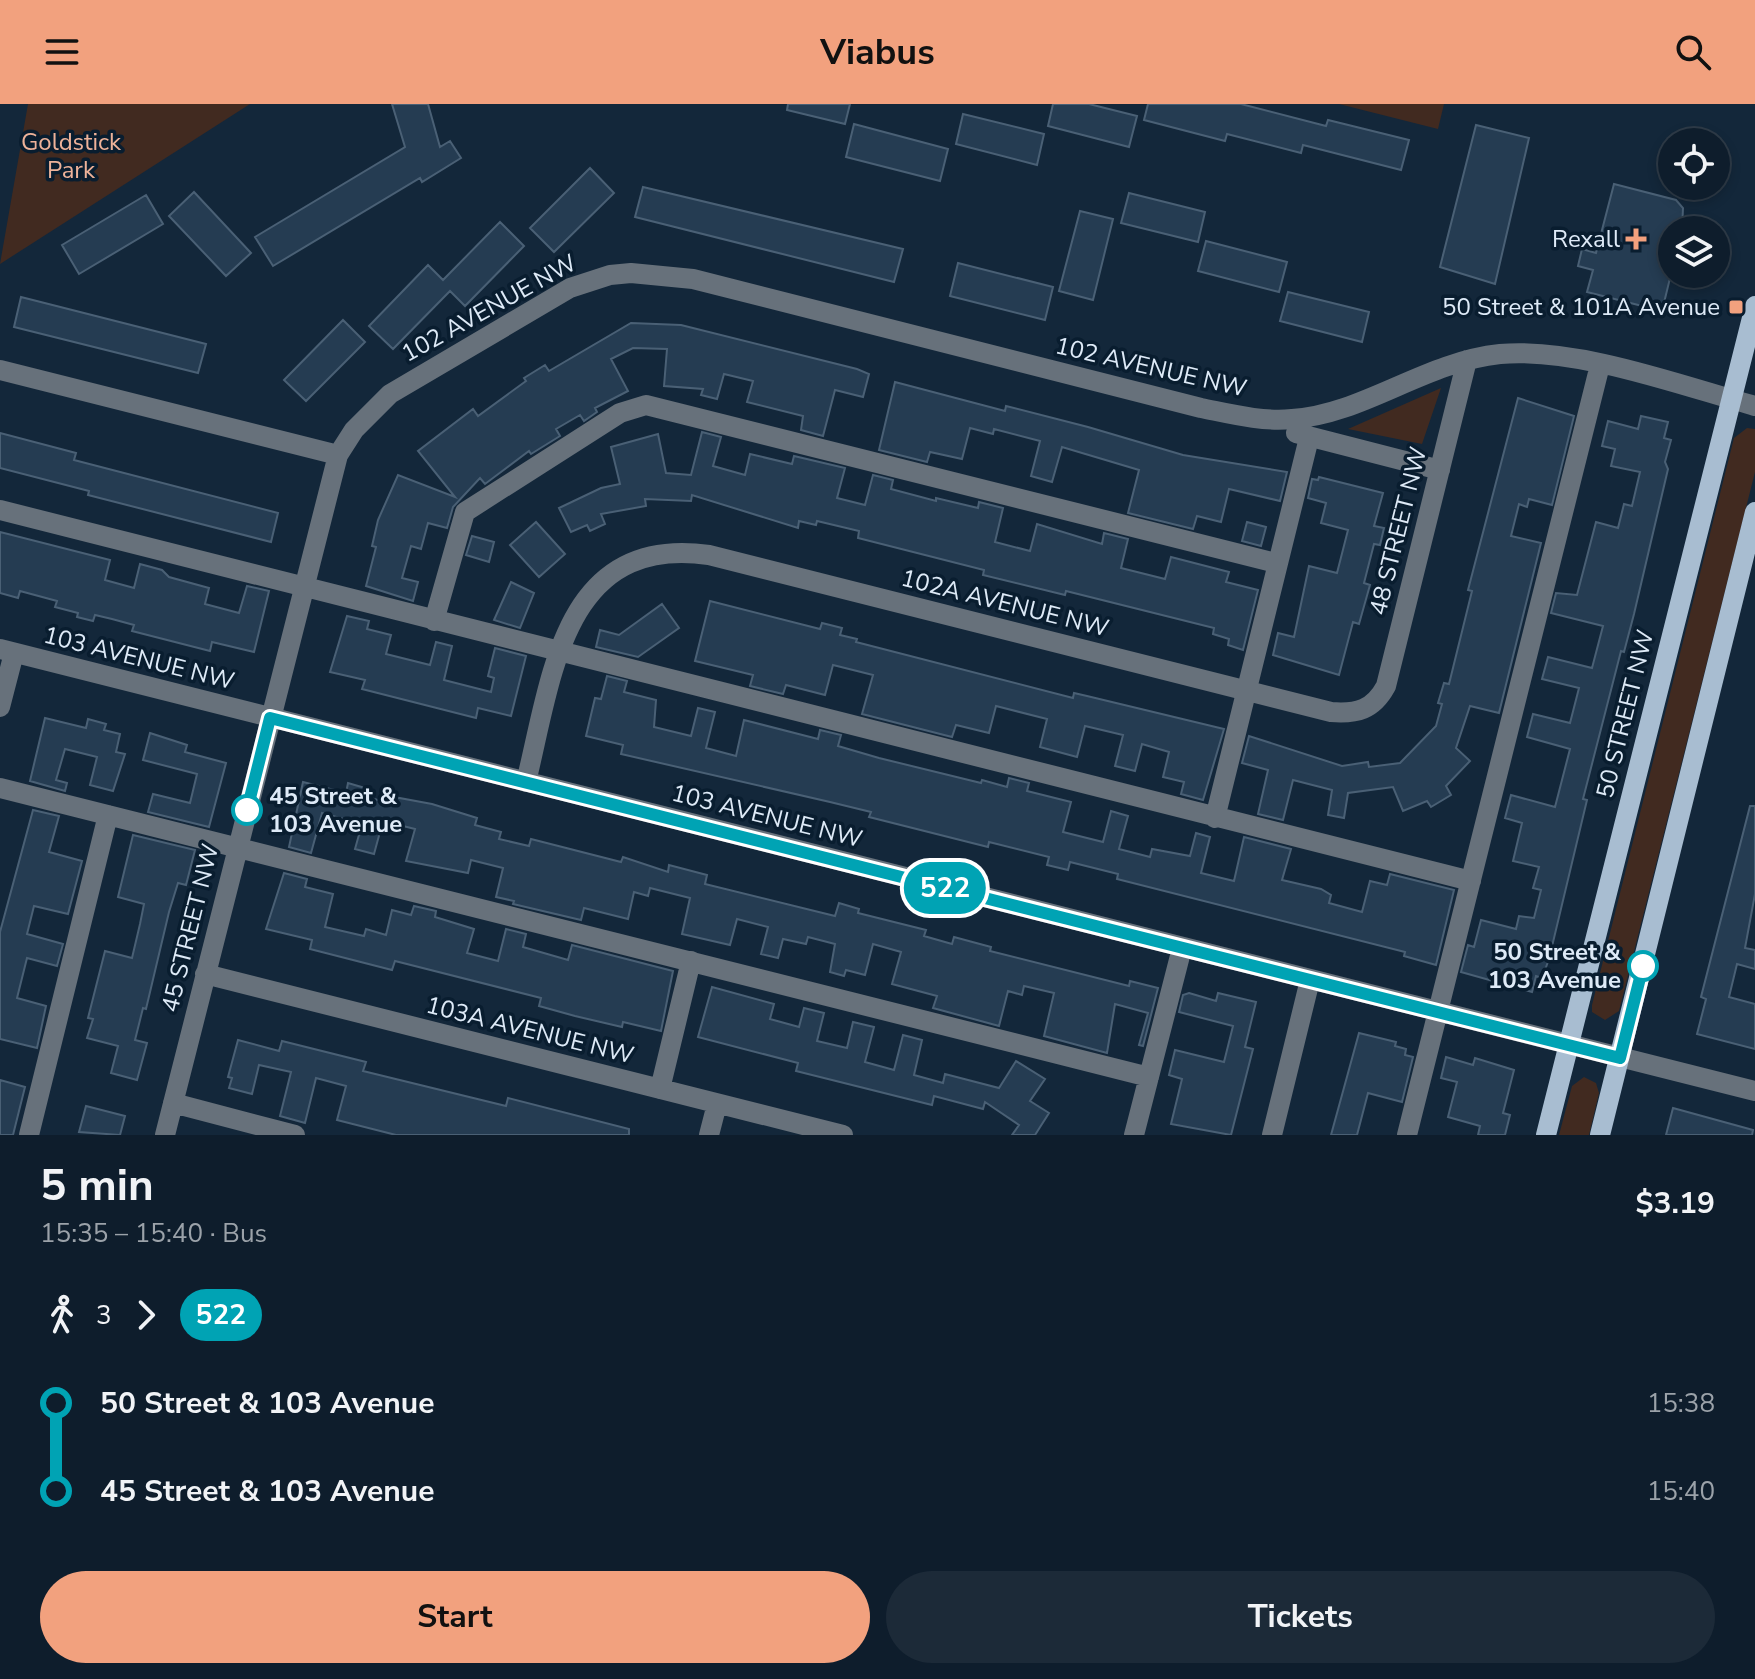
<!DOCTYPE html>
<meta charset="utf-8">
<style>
body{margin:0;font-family:"Nunito Sans",sans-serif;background:#1c2a38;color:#f1f3f6;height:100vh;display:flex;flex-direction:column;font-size:30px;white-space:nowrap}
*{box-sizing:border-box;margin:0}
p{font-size:26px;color:#9ba2a9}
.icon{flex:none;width:44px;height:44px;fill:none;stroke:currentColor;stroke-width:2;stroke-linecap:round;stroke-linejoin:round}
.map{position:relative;height:1031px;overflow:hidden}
.sheet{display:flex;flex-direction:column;background:#0e1d2c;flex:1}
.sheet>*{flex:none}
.badge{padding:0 16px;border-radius:26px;font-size:28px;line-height:52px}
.buttons{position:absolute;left:1658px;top:24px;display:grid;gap:16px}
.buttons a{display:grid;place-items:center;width:72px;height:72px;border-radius:50%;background:#0e1d2c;box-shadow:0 4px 12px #0003,0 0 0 2px #2e3b48;font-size:40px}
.map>.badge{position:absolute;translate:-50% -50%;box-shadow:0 0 0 4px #fff}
.legs{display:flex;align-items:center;gap:12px;height:88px;padding:0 40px;font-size:26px}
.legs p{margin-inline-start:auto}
.overview{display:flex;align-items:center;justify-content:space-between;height:136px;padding:0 40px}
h1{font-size:44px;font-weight:700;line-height:60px}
.primary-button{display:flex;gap:16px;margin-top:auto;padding:16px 40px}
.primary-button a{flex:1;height:92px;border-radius:48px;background:#f2a17e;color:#111;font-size:32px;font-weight:700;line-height:92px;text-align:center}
.primary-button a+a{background:#1c2a38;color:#f1f3f6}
ul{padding:0 40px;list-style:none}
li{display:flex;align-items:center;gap:28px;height:88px;font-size:30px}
li i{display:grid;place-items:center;width:12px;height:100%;margin:0 10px;background:currentColor}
li i::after{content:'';width:20px;height:20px;margin:-10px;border:6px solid;border-radius:50%;background:#0e1d2c}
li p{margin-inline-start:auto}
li:first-child i{background:linear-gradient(#0000 50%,currentColor 0)}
li:last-child i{background:linear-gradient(currentColor 50%,#0000 0)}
header{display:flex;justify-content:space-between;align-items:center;height:104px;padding:0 40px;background:#f2a17e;color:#111;font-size:36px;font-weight:700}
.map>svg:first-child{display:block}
.green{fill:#412a20}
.building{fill:#253c52;stroke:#4a6075;stroke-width:2}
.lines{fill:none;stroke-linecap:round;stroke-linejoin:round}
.minor{stroke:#67717b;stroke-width:20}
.major{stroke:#a8bdd1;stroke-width:20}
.line-1-casing{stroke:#fff;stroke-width:18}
.line-1{stroke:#00a3b4;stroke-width:12}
.poi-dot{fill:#f2a17e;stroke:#091d2f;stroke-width:3}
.stop-1-dot{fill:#fff;stroke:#00a3b4;stroke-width:4}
.labels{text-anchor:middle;stroke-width:7;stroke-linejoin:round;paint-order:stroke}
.park-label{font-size:24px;fill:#edb299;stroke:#091d2f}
.poi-label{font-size:24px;fill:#deeaf7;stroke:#091d2f;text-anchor:end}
.street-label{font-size:24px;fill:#deeaf7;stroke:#091d2f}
.stop-label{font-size:24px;font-weight:bold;fill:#deeaf7;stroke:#091d2f;text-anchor:start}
</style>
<header><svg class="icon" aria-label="menu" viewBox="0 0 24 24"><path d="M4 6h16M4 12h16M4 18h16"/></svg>Viabus<svg class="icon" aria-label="search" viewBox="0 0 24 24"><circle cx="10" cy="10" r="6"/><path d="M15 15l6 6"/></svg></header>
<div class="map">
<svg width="1755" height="1031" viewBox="0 0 1755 1031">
<rect width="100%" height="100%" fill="#13273a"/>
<path class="green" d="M28,0h222l-250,160z
M1339,0h105l-6,25z
M1441,284l-19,56 -74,-15z
M1747,324l8,1v43l-136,539 -14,9 -13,-8v-7l142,-567z
M1584,973l12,6 3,10 -10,42h-30l13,-49z"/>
<path class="building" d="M392,0h36l12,43 10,-6 11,17 -39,24 -2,-4 -147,88 -18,-29 150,-90z
M788,0h62l-5,20 -58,-14z
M1053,0h36l48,12 -8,31 -81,-21z
M1148,0h93l85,22 2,-6 81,20 -8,30 -98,-25 -2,8 -74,-19 -2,7 -81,-21z
M963,10l81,20 -7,31 -81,-21z
M854,20l94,25 -8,32 -94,-24z
M1476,21l53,13 -34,146 -55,-17z
M590,64l24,25 -60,59 -24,-24z
M1614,80l62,16 7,8 -1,22h-10v40l-10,41 -75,-19 6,-22 -15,-4 4,-17 14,4z
M643,83l260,62 -9,33 -259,-65z
M194,88l57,61 -25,23 -57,-60z
M1129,89l76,19 -7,30 -77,-19z
M146,91l17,29 -84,50 -17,-29z
M1080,107l33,8 -20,81 -34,-9z
M500,118l24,24 -59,60 -15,-15 -57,58 -24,-23 59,-61 15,15z
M1206,137l81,21 -8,30 -81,-21z
M958,159l95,24 -8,33 -95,-24z
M1288,188l81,20 -7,30 -82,-21z
M21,193l185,47 -8,29 -184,-46z
M343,216l22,22 -59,59 -22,-21z
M631,219l50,2 176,44 12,5 -6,23 -28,-7 -12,46 -22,-6 2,-14 -56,-14 6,-21 -29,-7 -7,25 -16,-4 2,-6 -39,-3 3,-37 -34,-1 -22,11 17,32 -33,17 2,4 -13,9 -4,-6 -24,14 4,7 -29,18 -2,-3 -44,33 -5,-6 -27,29 -6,21 -19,-5 -7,26 -10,-3 -9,32 16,4 -5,19 -47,-15 10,-39 -4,-1 6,-26 20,-45 57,22 -37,-46 55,-42 5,7 48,-35 -2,-3 21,-13 4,6z
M895,278l110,29 1,-5 82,21 95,28 104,17 -7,29 -51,-12 -8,33 -24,-6 -4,13 -65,-16 11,-43 -77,-23 -10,35 -21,-6 9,-35 -46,-12 -1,5 -23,-6 -8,31 -32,-7 -3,10 -48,-12z
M1518,294l56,18 -22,89 -23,-6 -2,8 -8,-3 -8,32 30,7 -42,170 -29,-7 -14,42 14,13 -24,25 5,9 -20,12 -4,-6 -24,10 -10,-24 -45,6 -4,25 -16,-3 4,-25 -39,-10 -10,40 -25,-6 10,-44 -26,-7 7,-27 93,30 26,-4 1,5 31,-4 36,-37 6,-22 -4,-1 6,-20 5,1 23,-93 -4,-1z
M1641,312l27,6 -4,16 7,2 -6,22 3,7 -34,145 -10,38 -3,-1 -38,148 4,1 -38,159 -7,19 -6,-2 -4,16 -71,-20 7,-27 6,2 7,-27 35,9 3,-13 15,2 7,-28 -8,-2 6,-21 -26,-6 9,-38 -17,-5 6,-23 44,12 15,-58 -43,-12 6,-23 37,9 9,-35 -37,-9 6,-22 44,11 11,-42 -52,-13 5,-20 21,2 19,-73 22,6 6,-24 8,2 8,-34 -29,-6 4,-17 -13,-3 6,-25 30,8z
M702,328l19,5 -8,29 32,9 5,-21 42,10 2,-8 51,12 -8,30 28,7 8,-30 20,5 -2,9 45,12v-3l42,10 1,-6 24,6 -8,34 35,9 7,-27 65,20 2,-11 24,6 -7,29 44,11 6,-22 58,15 -3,10 32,8 -15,60 -15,-5 1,-6 -16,-5 1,-6 -148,-37 -1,4 -82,-20 1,-5 -126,-32 1,-7 -42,-10 -1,4 -17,-4 -1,7 -106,-33 -1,6 -46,-2 1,7 -45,8 4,10 -15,7 -3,-6 -16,7 -12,-24 42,-20 19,-4 -9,-37 47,-13 8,39 25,2z
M0,329l76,20 -2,7 204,53 -7,29 -183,-47 1,-4 -89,-23z
M1319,373l64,16 -9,33 10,2 -4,17 -6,-1 -10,39 6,2 -11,39 -6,-2 -14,53 -66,-20 5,-22 16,4 15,-71 28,7 11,-43 -27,-7 5,-20 -18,-5 4,-19 6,1z
M536,418l29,32 -26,23 -29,-32z
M1247,418l19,5 -5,19 -19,-5z
M0,428l110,28 -5,20 29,8 6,-24 22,6 7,7 40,11 -4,16 34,9 8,-27 22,5 -15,61 -42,-10 -2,9 -78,-20 2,-6 -22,-6 -17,-4 -2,6 -16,-4 1,-4 -23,-6 2,-6 -37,-10 -2,7 -18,-5z
M472,432l22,6 -5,20 -23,-7z
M511,478l23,11 -14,35 -26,-8z
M710,497l110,28 2,-6 20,5 -2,7 17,4 -1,3 217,56 1,-5 13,3 137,33 -21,71 -22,-6 3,-12 -21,-5 6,-25 -27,-8 -7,27 -20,-5 8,-31 -38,-9 -8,31 -37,-10 7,-28 -51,-13 -7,27 -33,-8 -4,12 -90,-23 11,-39 -40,-10 -8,30 -39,-10 -3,9 -33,-8 3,-11 -58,-14z
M662,500l17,24 -41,29 -42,-10 4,-17 19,5z
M347,512l22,5 -2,8 24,6 -5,19 44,11 6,-23 16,4 -8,34 47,12 3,-14 -6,-2 7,-28 31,8 -15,60 -33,-8 -2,10 -114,-29 3,-9 -35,-8z
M607,572l20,5 -3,11 32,8 -2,27 37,9 7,-28 17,4 -9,36 30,8 8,-36 74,19 2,-9 21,5 -3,11 41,12 102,25 1,-3 25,7 2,-9 20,5 -2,8 44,11 -8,30 40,10 8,-31 17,5 -9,33 31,8 2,-8 38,7 6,-23 14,4 -9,36 33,8 10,-44 47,12 -9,31 39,9 10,6 -2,8 33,9 8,-31 17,4 3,-11 64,16 -18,75 -32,-9 1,-4 -288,-73 1,-5 -48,-12 -2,8 -21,-5 2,-8 -60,-15 -1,5 -119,-30 2,-5 -41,-10 -209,-48 2,-9 -37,-9 9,-38 6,1z
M45,614l41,10 2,-9 18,5 -2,6 16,4 -4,18 9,2 -12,37 -23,-6 7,-28 -32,-8 -9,31 11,3 -2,8 -35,-10z
M150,629l37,12 -2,7 41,11 -17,64 -61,-15 5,-18 37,9 7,-29 -54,-14z
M303,678l43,11 2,-10 17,5 -2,8 30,8 1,-7 38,7 45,14 -2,7 26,7 -2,7 30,7 2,-7 90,23 2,-5 45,15 1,-7 38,10 -2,9 130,32 4,-13 20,6 -1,4 68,17 -2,6 28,8 2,-7 37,10 -1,4 139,35 1,-5 28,7 -15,58 -4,-1 9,-32 -33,-9 -8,49 -63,-17 10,-43 -30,-7 -2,9 -14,-4 -9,35 -66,-18 4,-12 -45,-12 9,-32 -28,-8 -8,31 -19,-5 -2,6 -14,-4 5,-28 -27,-7 -2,7 -23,-5 -5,19 -17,-4 7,-27 -31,-8 -7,26 -48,-11 8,-36 -40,-10 -2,8 -14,-4 -6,27 -44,-11 -3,12 -68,-16 1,-3 -18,-4 7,-29 -32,-8 -3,13 -62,-12 9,-32 -32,-8 -9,33 -19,-5 7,-25 -40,-11 -11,40 -22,-6z
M1750,702h5v88l-10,54 10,2v19l-18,-5 -8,33 26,7v45l-58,-15 9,-35 -5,-2z
M33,706l26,6 -10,36 33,9 -14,53 -34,-8 -7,28 36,10 -6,22 -30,-8 -10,40 29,8 -9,42 -37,-9v-107z
M133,731l62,15 -9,35 -8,-2 -9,29 -23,97 -3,-1 -8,32 12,3 -10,37 -26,-7 7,-27 -31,-8 6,-19 -5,-1 17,-67 27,7 8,-34 4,-20 -26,-7z
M284,769l23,6 -2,8 28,7 -8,33 39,9 2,-7 20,6 6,-25 19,5 3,-9 22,5 -1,6 39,12 -7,24 31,8 8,-32 20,5 -3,13 45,13 4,-15 101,26 -12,60 -38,-9 -1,5 -47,-11 -36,-10 2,-8 -146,-37 -3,9 -82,-21 2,-9 -46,-11z
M712,883l62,17 -4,15 29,8 5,-19 20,5 -7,28 30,7 6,-26 21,5 -9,35 29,8 9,-35 19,5 -8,35 29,8 2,-9 54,14 17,-27 29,18 -15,22 19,12 -14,22h-23l7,-10 -34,-23 -2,7 -49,-13 -2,9 -136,-34 2,-8 -100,-26z
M1189,889l27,8 2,-8 38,9 -11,45 8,2 -22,86 -60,-11 11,-45 -13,-4 6,-25 49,12 9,-36 -54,-14 4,-17z
M1359,929l37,9 -1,4 11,3 -1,6 8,2 -11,45 -34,-9 -11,42h-26z
M238,936l41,11 3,-10 84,21 -3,9 143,35 2,-8 121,31v6h-233l-59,-15 9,-34 -30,-8 -11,45 -25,-7 11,-44 -32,-7 -7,29 -23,-6 3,-10 -4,-1z
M1446,953l27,8 2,-7 39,12 -11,43 7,2 -5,20h-27l2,-9 -32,-9 9,-35 -16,-4z
M0,976l25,7 -12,48h-13z
M86,1002l39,10 -5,19 -41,-3z
M1673,1004l80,22 -1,5h-86z"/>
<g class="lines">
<path class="minor" d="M0,266l338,85 16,-25 36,-36 180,-106 40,-13 21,-2 62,6 508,129c30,6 60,14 91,11 72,-5 132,-57 208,-65 76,-7 180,31 255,52
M1296,329l144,37
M0,406l1471,371
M434,517l31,-109 155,-99 26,-8 630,158
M0,545l1755,442
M0,603l14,-54
M526,678c26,-105 37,-248 183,-227l622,157c26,2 42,-2 55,-26l81,-326
M0,684l1149,289
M1215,714l94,-380
M205,870l638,161
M660,985l31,-128
M173,999l122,32
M29,1031l79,-320
M165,1031l173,-680
M709,1031l8,-31
M1134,1031l48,-187
M1272,1031l38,-155
M1407,1031l193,-770"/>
<path class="major" d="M1546,1031l209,-829
M1600,1031l155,-623"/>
</g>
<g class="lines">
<g class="line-1-casing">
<path id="line-1" d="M247,706l23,-92 1350,340 23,-92"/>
</g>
<use href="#line-1" class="line-1"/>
</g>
<g class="poi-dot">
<path d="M1632 123h8v8h8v8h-8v8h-8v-8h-8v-8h8z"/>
<rect x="1728" y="195" width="16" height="16" rx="4"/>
</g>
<g class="stop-1-dot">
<circle cx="247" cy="706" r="14"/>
<circle cx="1643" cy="862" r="14"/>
</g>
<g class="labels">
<g class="park-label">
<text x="71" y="46">Goldstick<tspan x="71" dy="28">Park</tspan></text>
</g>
<g class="poi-label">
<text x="1620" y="143">Rexall</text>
<text x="1720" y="211">50 Street &amp; 101A Avenue</text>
</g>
<g class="street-label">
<text transform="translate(489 204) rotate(-29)" y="8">102 AVENUE NW</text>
<text transform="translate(1151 263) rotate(13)" y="8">102 AVENUE NW</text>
<text transform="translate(1398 427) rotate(-76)" y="8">48 STREET NW</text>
<text transform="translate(1005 499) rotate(14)" y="8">102A AVENUE NW</text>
<text transform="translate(139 554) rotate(14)" y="8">103 AVENUE NW</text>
<text transform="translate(1625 610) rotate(-76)" y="8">50 STREET NW</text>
<text transform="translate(767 712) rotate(14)" y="8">103 AVENUE NW</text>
<text transform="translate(190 824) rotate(-76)" y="8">45 STREET NW</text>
<text transform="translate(530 926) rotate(14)" y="8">103A AVENUE NW</text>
</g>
<g class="stop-label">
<text x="269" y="700">45 Street &amp;<tspan x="269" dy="28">103 Avenue</tspan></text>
<text x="1621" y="856" text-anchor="end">50 Street &amp;<tspan x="1621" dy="28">103 Avenue</tspan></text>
</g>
</g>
</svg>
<div class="buttons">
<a><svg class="icon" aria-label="locate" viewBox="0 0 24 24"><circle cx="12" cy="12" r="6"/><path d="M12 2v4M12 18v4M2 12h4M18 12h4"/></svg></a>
<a><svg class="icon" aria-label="layers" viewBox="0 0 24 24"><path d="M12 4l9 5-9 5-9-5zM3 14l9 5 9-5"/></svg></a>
</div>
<b class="badge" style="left:945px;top:784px;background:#00a3b4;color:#fff">522</b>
</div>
<section class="sheet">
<div class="overview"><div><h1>5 min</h1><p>15:35 – 15:40 · Bus</p></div><b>$3.19</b></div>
<div class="legs"><svg class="icon" aria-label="walk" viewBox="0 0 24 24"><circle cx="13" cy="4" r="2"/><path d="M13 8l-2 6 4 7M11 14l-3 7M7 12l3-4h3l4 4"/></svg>3<svg class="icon" aria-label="forward" viewBox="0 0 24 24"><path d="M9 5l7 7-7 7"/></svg><b class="badge" style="background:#00a3b4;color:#fff">522</b></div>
<ul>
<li><i style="color:#00a3b4"></i><b>50 Street &amp; 103 Avenue</b><p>15:38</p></li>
<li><i style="color:#00a3b4"></i><b>45 Street &amp; 103 Avenue</b><p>15:40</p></li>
</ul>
<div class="primary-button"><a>Start</a><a>Tickets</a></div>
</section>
